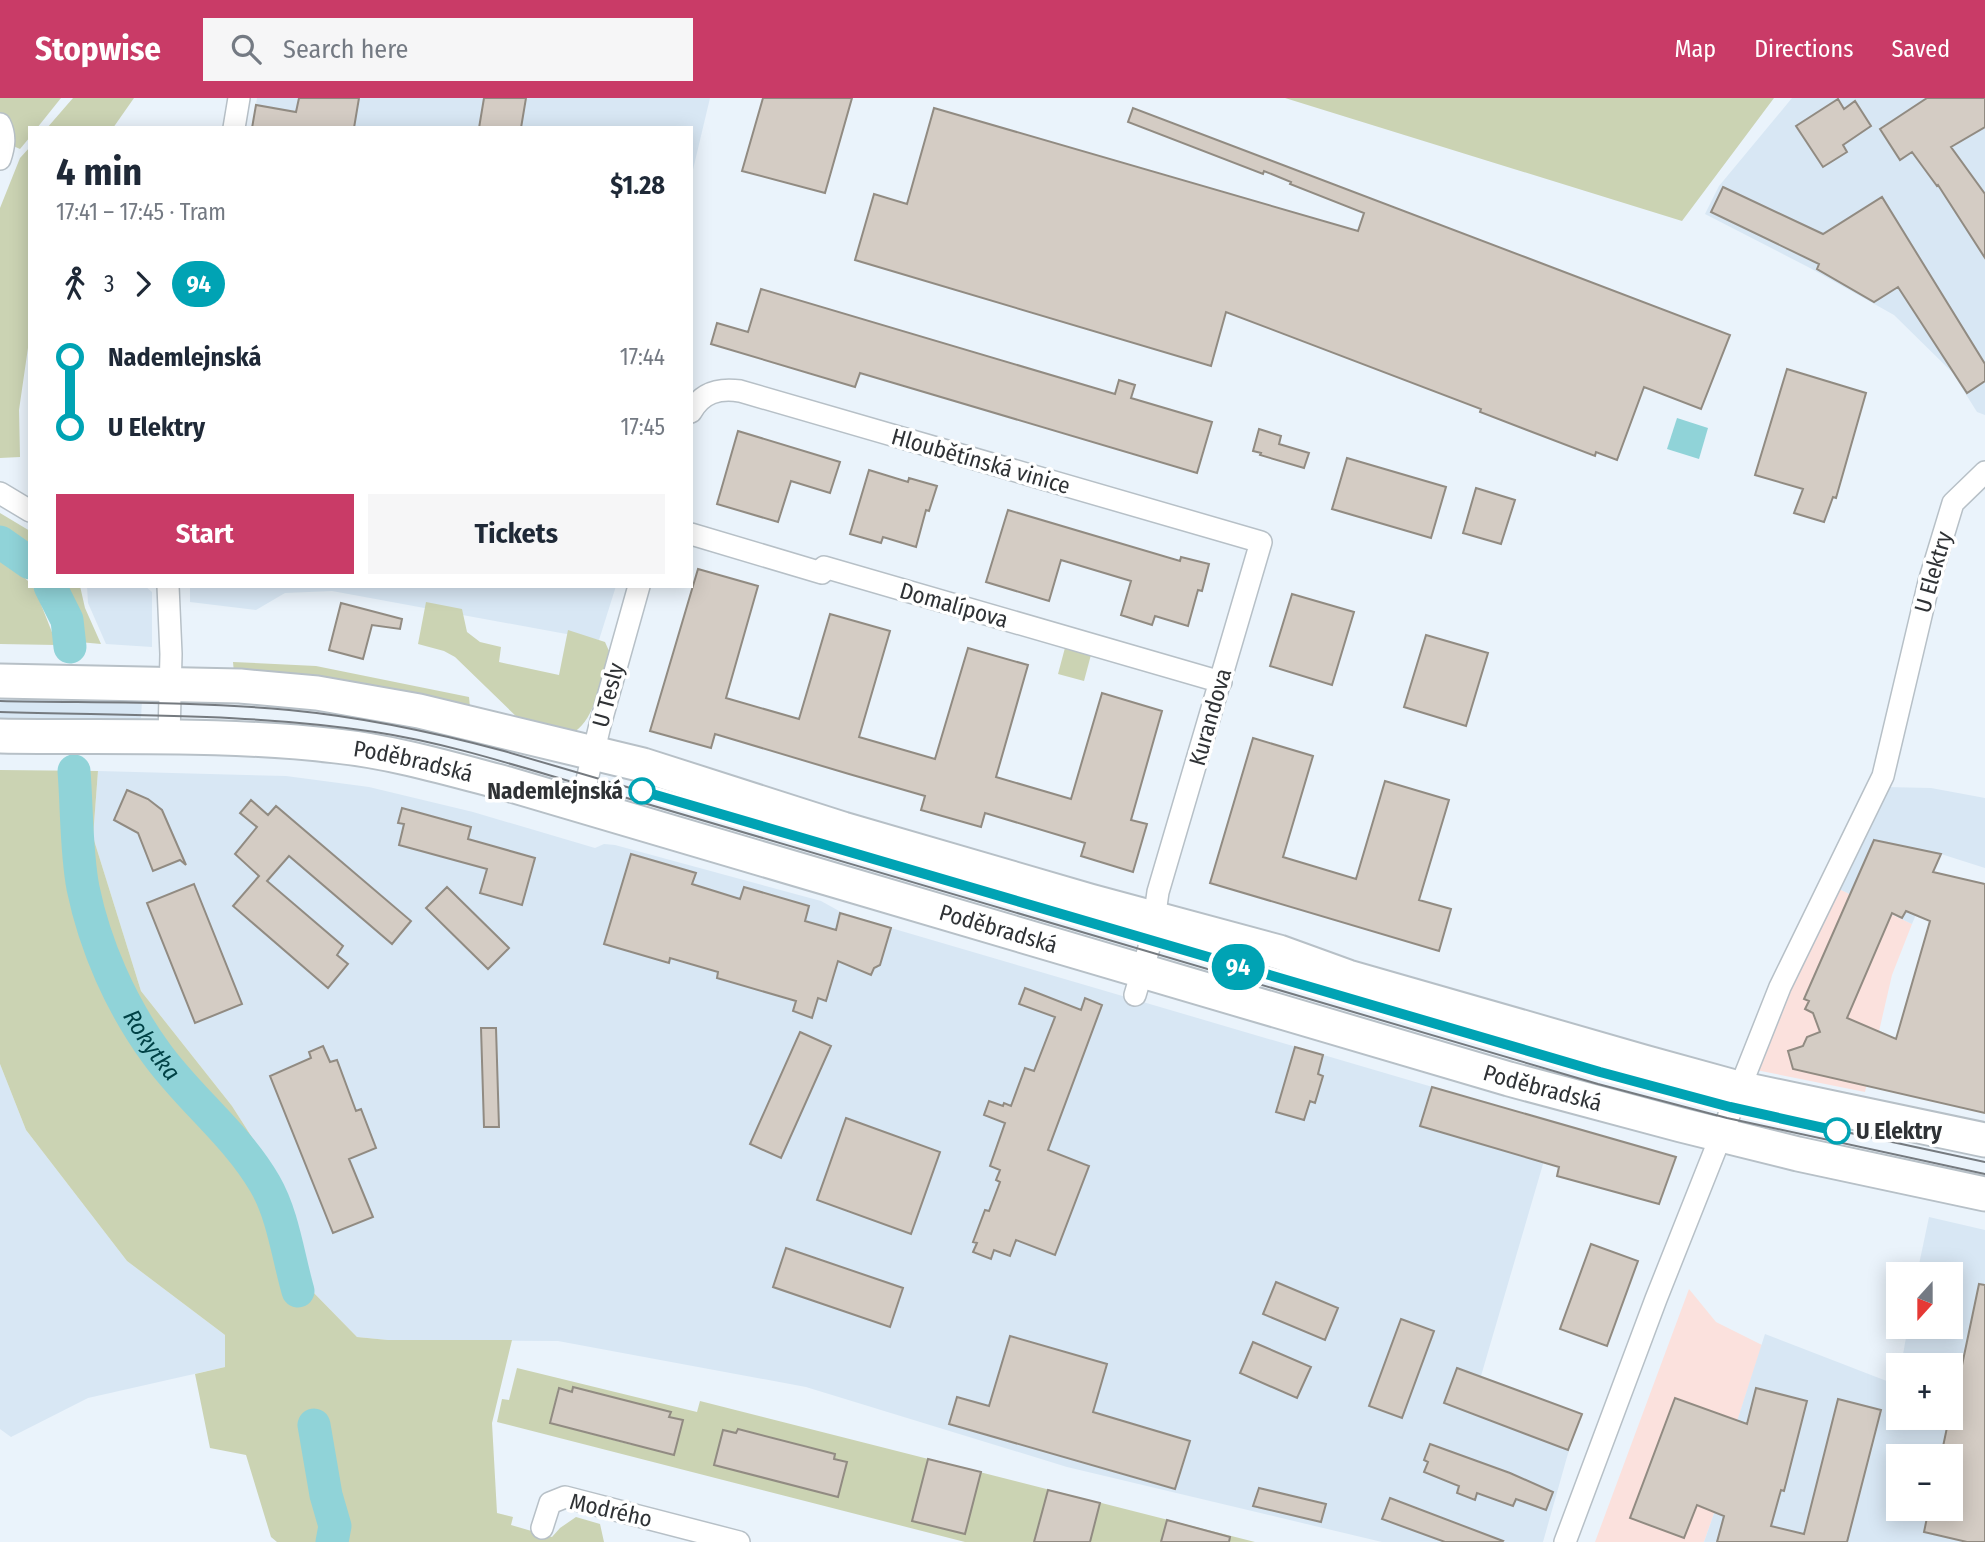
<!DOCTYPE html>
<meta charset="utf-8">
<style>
body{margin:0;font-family:"Fira Sans Condensed",sans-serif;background:#f6f6f7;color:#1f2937;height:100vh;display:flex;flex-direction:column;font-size:26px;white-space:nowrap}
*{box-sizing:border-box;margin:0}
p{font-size:23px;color:#747a83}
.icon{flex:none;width:38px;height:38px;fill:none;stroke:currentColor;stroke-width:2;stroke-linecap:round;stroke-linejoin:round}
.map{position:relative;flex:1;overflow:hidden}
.details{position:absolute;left:28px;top:28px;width:665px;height:462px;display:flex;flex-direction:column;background:#fff;border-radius:0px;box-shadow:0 4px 18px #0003}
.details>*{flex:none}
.badge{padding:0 14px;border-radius:23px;font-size:24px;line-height:46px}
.needle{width:46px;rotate:201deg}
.fabs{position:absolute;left:1886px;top:1164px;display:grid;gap:14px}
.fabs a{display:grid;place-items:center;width:77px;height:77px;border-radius:0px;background:#fff;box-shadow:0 4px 18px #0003;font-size:35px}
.map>.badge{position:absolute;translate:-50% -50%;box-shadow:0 0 0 4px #fff}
.legs{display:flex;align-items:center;gap:10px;height:77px;padding:0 28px;font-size:23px}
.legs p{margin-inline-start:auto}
.head{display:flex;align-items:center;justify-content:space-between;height:119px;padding:0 28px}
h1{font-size:38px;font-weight:700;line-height:52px}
.cta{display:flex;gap:14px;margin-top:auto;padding:14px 28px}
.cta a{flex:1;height:80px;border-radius:0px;background:#c93b67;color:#fff;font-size:28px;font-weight:700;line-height:80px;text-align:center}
.cta a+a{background:#f6f6f7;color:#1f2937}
ul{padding:0 28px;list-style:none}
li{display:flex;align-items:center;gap:24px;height:70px;font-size:26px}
li i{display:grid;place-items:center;width:10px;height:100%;margin:0 9px;background:currentColor}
li i::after{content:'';width:18px;height:18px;margin:-9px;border:5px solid;border-radius:50%;background:#fff}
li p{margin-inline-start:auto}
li:first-child i{background:linear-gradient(#0000 50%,currentColor 0)}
li:last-child i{background:linear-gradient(currentColor 50%,#0000 0)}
header{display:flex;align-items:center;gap:42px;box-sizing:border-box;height:98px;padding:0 35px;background:#c93b67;color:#fff}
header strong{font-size:33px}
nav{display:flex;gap:38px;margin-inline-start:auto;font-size:24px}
.search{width:490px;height:63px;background:#f6f6f7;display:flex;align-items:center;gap:18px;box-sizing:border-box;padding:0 24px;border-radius:0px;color:#747a83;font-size:26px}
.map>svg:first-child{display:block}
.commercial{fill:#fbe1dd}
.built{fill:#d8e7f4;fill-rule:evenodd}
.green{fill:#cbd3b3;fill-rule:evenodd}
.water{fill:#90d3d8}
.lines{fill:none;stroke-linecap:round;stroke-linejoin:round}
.river{stroke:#90d3d8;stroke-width:33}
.building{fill:#d4ccc4;stroke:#918b82;stroke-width:2;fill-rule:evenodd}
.street-casing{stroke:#b7c0c7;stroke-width:24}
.primary-casing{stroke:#b7c0c7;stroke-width:37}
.street{stroke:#fff;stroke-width:21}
.primary{stroke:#fff;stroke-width:33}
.tram{stroke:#757a7f;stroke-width:2}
.line-1-casing{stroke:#fff;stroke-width:16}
.line-1{stroke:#00a3b4;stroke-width:10}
.stop-1-dot{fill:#fff;stroke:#00a3b4;stroke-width:3.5}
.labels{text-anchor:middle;stroke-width:7;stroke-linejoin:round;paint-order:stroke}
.street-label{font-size:23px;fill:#2f3235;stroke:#fff}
.stop-label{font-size:23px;font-weight:bold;fill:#2f3235;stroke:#fff;text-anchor:end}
.water-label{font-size:24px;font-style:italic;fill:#004246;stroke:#fff}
</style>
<header>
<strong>Stopwise</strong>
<div class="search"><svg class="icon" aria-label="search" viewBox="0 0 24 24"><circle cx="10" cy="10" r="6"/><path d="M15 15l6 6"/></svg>Search here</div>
<nav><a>Map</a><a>Directions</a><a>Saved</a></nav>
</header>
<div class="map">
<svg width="1985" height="1444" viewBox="0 0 1985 1444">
<rect width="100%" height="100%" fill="#eaf3fb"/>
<path class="commercial" d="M1835,789l77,37 -20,51 -27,117 -109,-22z
M1689,1191l27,33 46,23 -38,117 7,3 -27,77h-109z"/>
<path class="built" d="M257,0h453l-19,80v-50h-439z
M1792,0h193v317l-8,-3 -25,-40 -58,-57 -84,-47 -105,-54 14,-28z
M87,488h58l7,6v55l-46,-3 -18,-41z
M190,488h426l-17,54 -267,-49 -47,2 -29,17 -66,-8z
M0,595l142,7 -1,18 -6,2h-135z
M98,673l188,5 83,11 104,25 122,36 9,-4 11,1 206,56 20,11 50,16 664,195 -74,253 101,38 -13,36 -26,92h-161l-315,-75 -261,-80 -248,-46 -170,-1 -31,-3 -44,-45 -31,-108 -50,-78 -91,-115 -48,-154z
M1885,689l46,1 54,10v70l-44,-14 -29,70 -77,-37z
M0,966l26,66 101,131 98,74v32l-137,31 -77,39 -11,-8z
M1929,1119l56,13v312h-281l27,-77 -7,-3 41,-128 132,51 2,-9v42h52v-53h-50l7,-38 43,-1v-52h-34zM1899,1358h52v52h-52z"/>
<path class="green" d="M0,0h61l-24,30h-7v9l-10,12 -20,-9z
M73,0h61l-21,30h-66z
M1285,0h489l-92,123z
M30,49v187l-11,76 1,47 -20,1v-250l20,-50z
M0,415l30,18v24l-20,-19 -10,-6z
M0,456l30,29v3l5,3 22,56 -57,-1z
M58,488h22l5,22 16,36 -22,-2 -6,-35z
M426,504l36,7 5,23 13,10 21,5 -2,15 60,13 9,-45 37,12 4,9c-7,24 -13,68 -35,81l-53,-11 -66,-64 -11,-6 -26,-7z
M1066,546l26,7 -8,30 -26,-7z
M233,564l83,4 153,31 1,10 -236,-34z
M0,672l98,1 -5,66 48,154 91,115 50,78 31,108 44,45 31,3h124l-20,83 5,90 16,4 -2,8 41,12 8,-9 16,-11 24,7 4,18h-327l-6,-5 -25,-82 -36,-7 -15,-74 30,-7v-32l-98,-74 -101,-131 -26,-66z
M517,1270l180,44 3,-11 555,141h-37l1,-8 -27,-7 -31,15h-71l10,-39 -52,-13 -14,52h-69l-468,-120 5,-23 7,1zM574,1289l96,25 -1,5 13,3 -50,25 -82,-22 8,-34 14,3zM738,1331l97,25 -1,5 13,4 -9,33 -124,-31 9,-34 13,2zM981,1375l-16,61 -22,-5 -19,-8 -1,3 -11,-3z"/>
<path class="water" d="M1677,320l31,10 -9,31 -32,-10z"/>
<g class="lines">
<g class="river">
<path d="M0,444l30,21"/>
<path d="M50,488l17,34 3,27"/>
<path id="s1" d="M74,673c3,37 2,80 9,117 12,58 38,117 73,165 33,46 80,81 109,131 18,31 23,72 33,107"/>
<path d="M314,1327l12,70 9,31 -3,16"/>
</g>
</g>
<path class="building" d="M299,0h60l-5,30h-102l4,-23 40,7z
M484,0h42l-5,30h-42z
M763,0h89l-27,95 -83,-22z
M1927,0h58v29l-34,20 34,47v64l-47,-73 -1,1 -25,-34 -12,8 -20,-31z
M1838,1l6,10 11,-8 16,25 -28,19 4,7 -24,15 -27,-41z
M934,10l424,123 6,-18 -74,-29 1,-2 -27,-11 -1,3 -135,-52 5,-14 597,227 -29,74 -57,-22 -27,73 -21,-8 -1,4 -115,-44 1,-3 -255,-97 -15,54 -356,-106 19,-66 33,10z
M1723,89l100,47 59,-37 103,167v17l-18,12 -69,-106 -24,15 -57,-33 2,-5 -108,-52z
M761,191l354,105 4,-14 16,5 -4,13 81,24 -15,51 -337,-100 -5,14 -144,-43 6,-21 31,9z
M1787,271l79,24 -30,105 -3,-1 -9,25 -30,-9 9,-24 -48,-14z
M1259,331l22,7 -2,8 30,9 -5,15 -44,-13 1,-2 -8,-2z
M738,333l102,31 -10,31 -39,-12 -13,41 -61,-18z
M1347,360l99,29 -15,51 -99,-29z
M869,372l39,12 1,-4 28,8 -8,25 -3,-1 -10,37 -33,-10 -2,6 -31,-9z
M1476,390l39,12 -14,44 -38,-11z
M1008,412l172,51 1,-4 28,7 -7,27 -4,-1 -10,36 -33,-10 -3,9 -31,-10 10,-34 -70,-21 -12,41 -63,-19z
M698,471l60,17 -32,112 73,21 31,-105 60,17 -31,106 76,22 33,-111 60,17 -32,112 75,22 31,-106 60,18 -31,109 16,4 -14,48 -52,-16 4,-13 -100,-30 -4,14 -60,-17 4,-14 -76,-22 -134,-40 -4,14 -61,-17z
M1292,496l62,18 -22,73 -62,-19z
M341,505l61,16 -2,10 -28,-4 -9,34 -34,-9z
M1426,537l62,18 -22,73 -62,-19z
M1253,640l60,18 -30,101 73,22 29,-98 64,19 -30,100 32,9 -12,42 -229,-68z
M127,692l21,9 14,11 24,55 -6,-5 -27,11 -15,-38 -24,-13z
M251,702l17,15 8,-9 135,115 -19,23 -103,-88 -22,25 76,65 -6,9 11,9 -20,24 -95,-82 26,-30 -24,-22 22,-27 -17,-14z
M402,710l69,19 -3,12 67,19 -13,47 -42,-12 7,-24 -88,-24 5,-21 -6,-1z
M1874,742l67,14 -8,18 52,12v229l-192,-44 -5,-18 15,-5 4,-9 13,-5 -7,-19 -8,-4 4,-8 -5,-2zM1906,813l24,10 -34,118 -49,-21 45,-105 10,5z
M631,756l65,19 -4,11 48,15 4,-12 65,19 -4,15 31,9 4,-17 51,15 -11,37 -6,3 -3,7 -33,-14 -12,40 -8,-3 -6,20 -19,-7 3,-10 -79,-23 1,-6 -48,-14 -1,5 -65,-19z
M194,786l48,120 -47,19 -48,-120z
M447,789l62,61 -21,21 -62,-61z
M1025,890l56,22 4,-12 17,7 -54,145 41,16 -34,89 -39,-15 -6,16 -16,-6 -3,9 -18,-7 4,-9 -4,-1 12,-32 4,1 11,-29 -4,-2 4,-10 -10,-4 15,-43 -21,-8 5,-14 14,5 1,-3 7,3 14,-38 9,3 21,-54 -36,-13z
M481,930h15l3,99h-15z
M800,934l31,14 -50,112 -31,-14z
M323,948l7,16 7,-2 19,51 5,-2 15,39 -27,11 24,58 -40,16 -63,-157 41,-18 -2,-6z
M1295,949l28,8 -5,19 5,2 -8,27 -5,-2 -6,19 -28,-8z
M1432,989l244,70 -17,47 -102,-28 2,-9 -139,-41z
M846,1020l94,34 -29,82 -94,-34z
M1591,1146l47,17 -31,85 -47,-17z
M786,1150l117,40 -13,39 -117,-40z
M1276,1184l62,26 -13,32 -62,-26z
M1979,1186l6,1v257h-18l-43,-10 5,-24h22v-52h-10l8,-38h2z
M1401,1221l33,12 -32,87 -33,-12z
M1010,1238l97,28 -14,48 97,29 -15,48 -226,-65 8,-27 32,9z
M1253,1244l58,25 -14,31 -57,-25z
M1457,1270l125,46 -14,36 -124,-47z
M573,1289l98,25 -2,5 14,3 -9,35 -124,-32 9,-35 13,4z
M1756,1290l51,13 -23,90 -3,-1 -10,36 33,8 34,-135 43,11 -34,132h-130l7,-26 -27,-11 -13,33 -54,-20 45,-120 72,26z
M738,1331l97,25 -1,5 13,3 -9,35 -124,-32 9,-35 13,3z
M1430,1346l80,29 43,19 -7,18 -30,-11 -3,7 -36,-13 -2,7 -18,-7 2,-7 -35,-14 4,-10 -4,-2z
M928,1361l53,13 -16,62 -53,-13z
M1259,1390l67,16 -5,18 -68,-16z
M1048,1392l52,13 -10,39h-56z
M1390,1400l113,43 -1,1h-57l-63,-23z
M1167,1422l63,17 -1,5h-68z"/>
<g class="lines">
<g class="street-casing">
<path id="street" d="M0,26c6,12 4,23 0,35
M234,30l5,-30
M691,314c11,-20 28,-24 49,-21l521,151 -103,350 -7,49 -16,54
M0,395l30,18
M691,436l131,39 2,-6 397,115
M168,488l3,68 -2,84
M581,707l19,-80 39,-139
M542,1430l8,-25 15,-6 174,45
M1565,1444l91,-243 124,-312 103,-211 46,-194 24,-79 32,-31"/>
</g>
<g class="primary-casing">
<g id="primary">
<path d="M0,583l240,5 77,7 102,18 224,54 200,64 247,72 189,51 69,25 296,85 94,26 247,52"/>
<path id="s2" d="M0,638c112,2 225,-3 336,10 58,6 115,23 172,38l1001,295 172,46 117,29 187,40"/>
</g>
</g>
<use href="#street" class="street"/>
<use href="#primary" class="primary"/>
<path class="tram" d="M0,603c96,2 193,0 289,9 73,7 144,22 215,41l1096,321 130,35 255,55
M0,614c125,4 251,1 375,20 72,11 142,34 211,54l1012,298 129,34 258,56"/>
</g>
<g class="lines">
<g class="line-1-casing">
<path id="line-1" d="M642,693l958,281 130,35 107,24"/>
</g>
<use href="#line-1" class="line-1"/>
</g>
<g class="stop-1-dot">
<circle cx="642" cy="693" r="12"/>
<circle cx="1837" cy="1033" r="12"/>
</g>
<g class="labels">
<g class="street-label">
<text transform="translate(981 363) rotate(16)" y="8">Hloubětínská vinice</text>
<text transform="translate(1933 474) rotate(-74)" y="8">U Elektry</text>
<text transform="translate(954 507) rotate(16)" y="8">Domalípova</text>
<text transform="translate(608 597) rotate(-75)" y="8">U Tesly</text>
<text transform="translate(1210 619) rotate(-74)" y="8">Kurandova</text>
<text dy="8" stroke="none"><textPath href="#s2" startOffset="415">Poděbradská</textPath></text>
<text dy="8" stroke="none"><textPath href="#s2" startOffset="1024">Poděbradská</textPath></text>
<text dy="8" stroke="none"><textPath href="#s2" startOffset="1591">Poděbradská</textPath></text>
<text transform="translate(611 1412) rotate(13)" y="8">Modrého</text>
</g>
<g class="stop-label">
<text x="623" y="701">Nademlejnská</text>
<text x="1856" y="1041" text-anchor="start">U Elektry</text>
</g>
<g class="water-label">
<text dy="8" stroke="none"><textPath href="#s1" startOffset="290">Rokytka</textPath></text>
</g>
</g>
</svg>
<div class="fabs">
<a><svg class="needle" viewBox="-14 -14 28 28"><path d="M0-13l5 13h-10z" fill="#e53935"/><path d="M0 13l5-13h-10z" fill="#747a83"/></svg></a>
<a>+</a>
<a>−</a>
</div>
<b class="badge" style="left:1238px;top:869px;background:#00a3b4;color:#fff">94</b>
<section class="details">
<div class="head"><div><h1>4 min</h1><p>17:41 – 17:45 · Tram</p></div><b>$1.28</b></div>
<div class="legs"><svg class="icon" aria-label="walk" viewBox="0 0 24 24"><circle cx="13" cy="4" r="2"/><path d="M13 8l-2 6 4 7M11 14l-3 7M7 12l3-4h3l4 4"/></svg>3<svg class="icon" aria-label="forward" viewBox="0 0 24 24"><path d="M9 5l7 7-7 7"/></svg><b class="badge" style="background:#00a3b4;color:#fff">94</b></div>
<ul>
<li><i style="color:#00a3b4"></i><b>Nademlejnská</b><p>17:44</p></li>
<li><i style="color:#00a3b4"></i><b>U Elektry</b><p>17:45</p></li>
</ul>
<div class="cta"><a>Start</a><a>Tickets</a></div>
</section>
</div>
